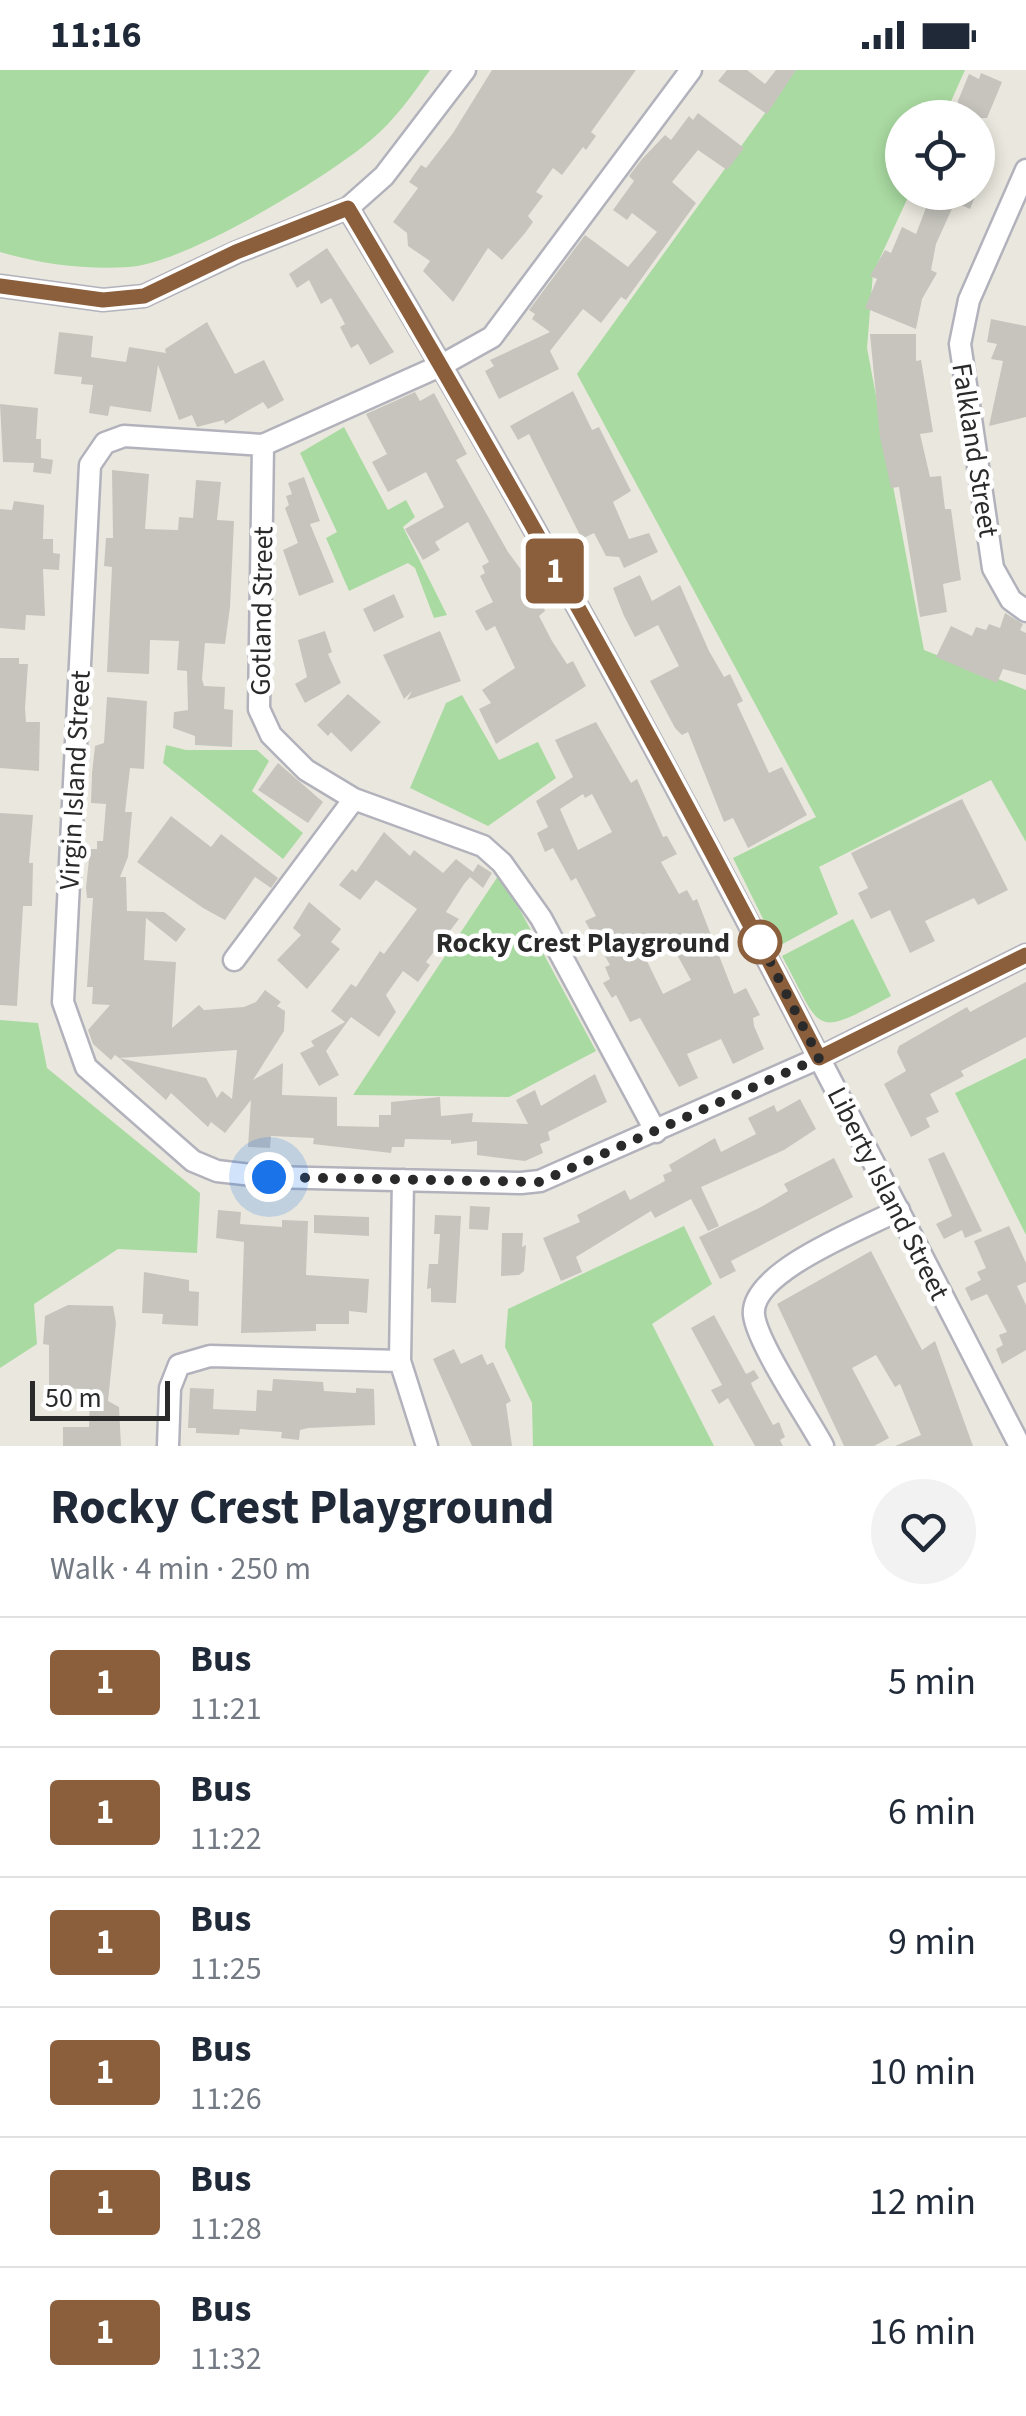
<!DOCTYPE html>
<meta charset="utf-8">
<style>
body{margin:0;font-family:"Source Sans 3",sans-serif;background:#f2f2f3;color:#1f2937;height:100vh;display:flex;flex-direction:column;font-size:38px;white-space:nowrap}
*{box-sizing:border-box;margin:0}
p{font-size:32px;color:#747a83}
.icon{flex:none;width:55px;height:55px;fill:none;stroke:currentColor;stroke-width:2;stroke-linecap:round;stroke-linejoin:round}
.map{position:relative;height:1376px;overflow:hidden}
.drawer{display:flex;flex-direction:column;background:#fff;flex:1}
.drawer>*{flex:none}
.badge{padding:0 20px;border-radius:8px;font-size:35px;line-height:65px}
.tools{position:absolute;left:885px;top:30px;display:grid;gap:20px}
.tools a{display:grid;place-items:center;width:110px;height:110px;border-radius:50%;background:#fff;box-shadow:0 5px 15px #0003;font-size:50px}
.scale{position:absolute;left:30px;bottom:25px;width:140px;box-sizing:border-box;padding-left:10px;border:5px solid #2a2a2a;border-top:0;font-size:28px;line-height:35px;white-space:nowrap;color:#2a2a2a;-webkit-text-stroke:8px #fff;paint-order:stroke}
.you{position:absolute;width:50px;height:50px;margin:-25px;border:8px solid #fff;border-radius:50%;background:#1a73e8;box-shadow:0 0 0 15px #1a73e833}
.map>.badge{position:absolute;translate:-50% -50%;box-shadow:0 0 0 5px #fff}
.round{display:grid;place-items:center;flex:none;width:105px;height:105px;border-radius:52px;background:#f2f2f3}
.head{display:flex;align-items:center;justify-content:space-between;height:170px;padding:0 50px}
h1{font-size:48px;font-weight:700;line-height:75px}
ul{padding:0;list-style:none}
li{display:flex;align-items:center;gap:30px;height:130px;padding:0 50px;border-top:2px solid #e0e1e3}
li div{flex:1}
li b{display:block;font-size:38px}
li em{font-style:normal}
li .badge{min-width:110px;font-weight:700;text-align:center}
.status{display:flex;justify-content:space-between;align-items:center;height:70px;padding:0 50px;background:#fff;direction:ltr}
.status svg{height:28px;fill:currentColor}
.map>svg:first-child{display:block}
.green{fill:#a9daa1}
.building{fill:#c6c4bd;fill-rule:evenodd}
.lines{fill:none;stroke-linecap:round;stroke-linejoin:round}
.minor-casing{stroke:#b2b2bc;stroke-width:25}
.minor{stroke:#fff;stroke-width:20}
.line-casing{stroke:#fff;stroke-width:22}
.line{stroke:#8b5e3c;stroke-width:15}
.walk{stroke:#2a2a2a;stroke-width:10;stroke-dasharray:0 18}
.stop-dot{fill:#fff;stroke:#8b5e3c;stroke-width:5}
.labels{text-anchor:middle;stroke-width:9;stroke-linejoin:round;paint-order:stroke}
.street-label{font-size:28px;fill:#2a2a2a;stroke:#fff}
.stop-label{font-size:28px;font-weight:bold;fill:#2a2a2a;stroke:#fff;text-anchor:end}
</style>
<div class="status"><b>11:16</b><svg viewBox="0 0 49 12"><path d="M0 12V9h3v3zM5 12V6h3v6zM10 12V3h3v9zM15 12V0h3v12zM26 1h20v11H26zM47 4h2v5h-2z"/></svg></div>
<div class="map">
<svg width="1026" height="1376" viewBox="0 0 1026 1376">
<rect width="100%" height="100%" fill="#eae8de"/>
<path class="green" d="M0,0h430c-17,24 -36,51 -59,70 -43,37 -187,124 -242,127 -42,3 -89,-3 -129,-15z
M796,0h169l-21,47 -42,1v74l8,1 -37,80 -6,75 57,302 102,40v152l-35,-62 -172,87 19,47 -61,33 -44,-89 83,-41 -239,-443z
M344,357l44,83 18,-10 9,17 -12,10 44,88 -13,3 -19,-50 -7,-5 -59,28 -23,-53 11,-6 -37,-79z
M462,625l37,65 39,-18 18,36 -68,48 -78,-38 36,-85z
M166,675l20,5h71l12,11 -17,30 51,42 -20,26 -120,-96z
M500,803l96,178 -87,46 -156,-2z
M853,849l38,77c-80,43 -68,36 -109,-40z
M0,950l38,3 9,45 153,125 -3,60 -79,-4 -84,55 3,40 -37,24z
M1026,988v177l-71,-142z
M684,1156l28,58 -60,40 62,122h-181l-1,-43 -27,-56 3,-38z"/>
<path class="building" d="M492,0h144l-45,62 5,4 -10,14 -3,-3 -21,28 -9,-7 -17,24 7,4 -15,20 5,6 -8,11 -23,27 -14,-12 -35,54 -30,-31 7,-10 -22,-15 -1,-13 -14,-11 25,-34 -9,-6 12,-17 5,3 27,-35z
M727,0h20l18,14 11,-14h20l-29,44 -49,-33z
M981,3l21,9 -15,36h-36l18,-44 10,5z
M698,43l46,35 -17,22 -29,-20 -26,32 24,21 -70,97 -5,-3 -20,26 -18,-14 -33,42 9,18 -60,30 -14,-28 9,-5 -4,-6 60,-28 -18,-13 3,-5 -6,-4 56,-75 43,32 29,-35 -25,-19 -5,7 -14,-10 21,-29 -5,-5 13,-17 23,-24 6,5 18,-24 4,4z
M932,122h45l-7,17 -15,-7 -19,42 -5,26 6,3 -15,26 -6,30 -51,-21 12,-29 -7,-3 15,-26 6,3 11,-26 14,7z
M327,178l67,104 -24,13 -12,-21 -7,4 -11,-21 5,-3 -14,-26 -10,6 -12,-24 -12,8 -8,-14z
M991,249l35,7v91l-37,9 14,-65 -12,-2 6,-15 -10,-2z
M207,252l28,52 29,-14 20,40 -16,9 -5,-7 -38,22 -1,-4 -27,7 -5,-12 -13,5 -21,-55 -7,47 -41,-6 -2,10 -19,-3 4,-28 -12,-1 1,-7 -28,-3 5,-42 34,4 -2,21 35,5 3,-15 37,6 -1,-4z
M870,264h46v27l5,-1 12,72 -13,2 10,43 11,-1 4,33h6l10,71 -18,4 4,28 -27,5 -21,-130 -8,1 -11,-51z
M573,321l19,39 7,-3 32,64 -18,11 16,37 20,-6 9,19 -34,16 -5,-11 -13,-1 -12,-23 -12,6 -53,-105 -11,6 -8,-14z
M415,322l5,9 14,-8 33,61 -11,6 52,92 31,42 6,17 -6,5 13,25 15,23 6,-3 13,25 -90,58 -17,-35 12,-6 -9,-13 33,-22 -20,-42 -9,5 -11,-20 18,-9 -13,-26 5,-3 -3,-7 7,-4 -21,-40 -33,20 5,8 -17,10 -18,-31 39,-22 -18,-35 -38,20 -16,-30 15,-8 -21,-40z
M0,334l38,4 -2,31h5v19l12,2 -2,14 -18,-2 1,-9 -31,-1z
M112,400l37,4 -4,55 33,1 1,-13 14,1 3,-38 25,2 -4,38 17,1 -4,86 -5,37 -20,-1 -3,36 2,7 21,1 -1,22 9,1 -1,37 -37,-2v-9l-22,-8 1,-16 14,-2 -1,-39 -10,-1 2,-29 -29,-1 -1,34 -42,-2 5,-105 -8,-1 2,-28h7z
M304,407l16,44 -10,3 24,58 -35,14 -16,-46 15,-7 -13,-35 4,-3 -3,-9 6,-2 -4,-11z
M14,431l30,4 -1,34h10v14l7,1 -1,16 -16,-1 2,47 -19,-1 -1,15 -25,-2v-119l12,1z
M640,505l12,26 28,-16 29,66 15,26 6,-3 13,27 -6,3 32,69 13,-6 25,48 -59,33 -15,-30 -9,4 -36,-90 -6,3 -7,-7 -25,-47 29,-15 -21,-41 -23,12 -11,-21 -11,-28z
M394,524l10,23 -30,15 -11,-23z
M1005,543l18,11 -3,6 6,3v42l-23,-6 -6,14 -61,-26 15,-31 21,10 4,-9 10,3 3,-6 11,4z
M325,561l7,21 -4,2 13,29 -36,20 -10,-19 12,-7 -9,-37z
M440,561l21,50 -54,19 5,-9 -8,8 -21,-44z
M0,588h19v6h9l-3,44 1,14h14l-1,49 -39,-3z
M348,624l33,28 -30,30 -20,-20 -3,4 -11,-11z
M107,627l40,4 -3,68 -14,-1 -5,44h7l-4,45 -8,20h6l1,34 37,1 22,17 -10,13 -30,-24 -2,42 32,2 -4,66 27,-23 5,5 40,-3 12,-5 9,-12 16,12 -4,4 8,5 -1,20 -31,49 30,-17 -1,32 55,2v29l42,1v-12h12v-13l49,-5 1,19 32,-3 -1,9 56,2 -12,-24 19,-10 6,16 54,-32 12,28 -59,30 2,8 -10,4 3,9 -18,8 -48,-6v-14l-26,3v-4l-46,-1 -1,8h-12l-1,6 -78,-9 1,-6 -43,-2 -1,12 -22,-1 3,-47 -26,33 -14,-11 -3,5 -37,-34 -5,7 -47,-42 87,20 11,20 5,-7 10,8 5,-49 -118,8 -4,-3 -4,5 -18,-16 -5,-14 22,-25 -18,-1 1,-17h-6l6,-89h-6l-1,-10 4,-39h7v-8h6l3,-37 -15,-1 1,-30 3,-27 9,-3z
M596,652l35,61 6,-4 26,58 4,-1 10,18 -16,8 18,32 8,-4 6,11 4,-2 37,95 12,-6 14,27 -7,3 1,8 10,23 -31,15 -12,-25 -34,15 11,24 -19,9 -39,-69 -10,4 -14,-27 -4,3 -9,-15 7,-4 -5,-12 5,-2 -25,-44 11,-5 -20,-38 -5,3 -18,-33 -8,4 -8,-19 11,-6 -12,-26 37,-24 -18,-37zM583,724l2,4 7,-4 20,38 -34,18 -18,-41zM670,872l21,38 -28,14 -18,-37z
M278,693l45,39 -15,21 -50,-33z
M962,729l46,91 -30,15 -4,-7 -49,23 10,20 -25,12 -20,-43 -19,9 -13,-26 10,-5 -17,-35z
M0,743l33,2 -4,48h4l-1,43h-9l-6,100 -17,-1z
M171,746l40,31 10,-13 57,44 -7,10 -16,-11 -30,43 -22,-12 -66,-46z
M384,762l26,24 4,-6 29,23 13,-14 17,13 5,-8 14,9 -9,15 -13,-11 -6,7 -18,28 13,7 -33,43 4,3 -12,17 -15,-11 -17,24 10,17 -17,25 -28,-20 -25,34 13,24 -20,11 -19,-33 14,-7 -3,-5 34,-19 -14,-11 20,-27 5,3 24,-36 4,3 33,-45 -41,-29 -16,20 -21,-15 13,-16 4,3z
M309,832l32,27 -10,13 9,7 -33,40 -30,-29 24,-25 -8,-7z
M1026,912v55l-65,34 3,5 -34,18 9,18 -13,6 4,9 -19,10 -27,-53 22,-13 -9,-19 2,-6 68,-39 3,5z
M800,1029l16,30 -32,21 -83,37 18,39 -11,5 -17,-32 -36,19 -4,-7 -75,46 6,15 -21,9 -18,-43 37,-16 -3,-7 48,-25 5,10 35,-19 -2,-6 9,-4 -3,-6 46,-27 6,14 35,-18 -8,-16 26,-13 3,7z
M944,1082l38,79 -17,7 -3,-8 -18,9 -8,-15 16,-8 -24,-57z
M834,1088l19,39 -122,64 5,10 -16,8 -21,-42 62,-30 27,-16 -4,-7z
M470,1136l20,1 -2,23 -19,-1z
M218,1140l23,2 -1,12 42,3v-7l26,1 -2,54 63,4 -2,34 -18,-2v13h-33v7l-75,2 3,-91 -28,-4z
M314,1145l55,2v19l-55,-3z
M435,1145l26,1 -5,87 -25,-1v-14l-4,1 2,-25h9l2,-30h-6z
M1009,1156l17,37v19l-9,4 9,19v45l-24,14 -6,-15 7,-4 -4,-10 8,-3 -20,-38 -16,7 -6,-13 16,-8 -4,-8 9,-4 -12,-27z
M502,1163h21l-1,14 4,-2 -2,26 -5,4 -18,1z
M871,1181l51,99 13,-9 38,105h-78l26,-11 -21,-51 -5,3 -19,-32 -24,13 37,70 -15,8h-30l-5,-11 -62,-131z
M144,1202l45,8v11l10,1 -1,34 -36,-2 1,-10 -21,-1z
M68,1235l45,1 3,17 -8,78 11,6 2,39h-58v-19h26l1,-38 -41,-1v-43l-6,-1 2,-28z
M714,1245l32,59 8,-4 5,8 -8,5 2,5 20,37 6,-3 6,15 -5,3 3,6h-28l-27,-48 -9,6 -8,-14 11,-5 -31,-57z
M454,1279l7,15 21,-10 5,11 6,-3 18,39 -5,3 6,42h-40l-39,-87z
M273,1309l50,3 1,9 32,2v-5l18,1 1,36 -67,3 -8,2 -1,10 -18,-2 1,-6 -42,-3 -1,6 -43,-2v-5h-8l2,-40 24,1 -1,20 43,2 1,-21 15,1z"/>
<g class="lines">
<g class="minor-casing">
<path id="minor" d="M691,0l-199,267 -50,28 -179,80 -139,-9 -19,7 -15,22 -27,537 23,65 107,94 24,10 52,6 252,6 19,-2 279,-123 207,-103
M1026,100l-57,130 -9,44 33,224 18,32 15,11
M348,138c242,402 457,820 672,1238
M0,216l103,14 41,-4 93,-44 111,-44 36,-32 81,-106
M263,375l-4,264 12,26 35,35 48,29 129,47 19,17 39,55 115,214
M234,890l120,-161
M403,1110l-3,181 27,85
M168,1376l2,-58 9,-23 31,-9 190,5
M823,1376c-15,-28 -66,-103 -69,-131 -5,-43 110,-87 145,-105"/>
</g>
<use href="#minor" class="minor"/>
</g>
<g class="lines">
<g class="line-casing">
<path id="line" d="M0,216l103,14 41,-4 92,-44 112,-44c165,278 324,562 471,850l207,-103"/>
</g>
<use href="#line" class="line"/>
<path class="walk" d="M269,1107l271,5 279,-124 -59,-116"/>
</g>
<circle class="stop-dot" cx="760" cy="872" r="20"/>
<g class="labels">
<g class="street-label">
<text transform="translate(976 380) rotate(81)" y="10">Falkland Street</text>
<text transform="translate(261 541) rotate(-89)" y="10">Gotland Street</text>
<text transform="translate(74 710) rotate(-87)" y="10">Virgin Island Street</text>
<text transform="translate(889 1123) rotate(63)" y="10">Liberty Island Street</text>
</g>
<g class="stop-label">
<text x="730" y="882">Rocky Crest Playground</text>
</g>
</g>
</svg>
<div class="tools">
<a><svg class="icon" aria-label="locate" viewBox="0 0 24 24"><circle cx="12" cy="12" r="6"/><path d="M12 2v4M12 18v4M2 12h4M18 12h4"/></svg></a>
</div>
<div class="scale">50 m</div>
<div class="you" style="left:269px;top:1107px"></div>
<b class="badge" style="left:555px;top:501px;background:#8b5e3c;color:#fff">1</b>
</div>
<section class="drawer">
<div class="head"><div><h1>Rocky Crest Playground</h1><p>Walk · 4 min · 250 m</p></div><a class="round"><svg class="icon" aria-label="heart" viewBox="0 0 24 24"><path d="M12 20l-8-8c-3-5 5-10 8-4 3-6 11-1 8 4z"/></svg></a></div>
<ul>
<li><span class="badge" style="background:#8b5e3c;color:#fff">1</span><div><b>Bus</b><p>11:21</p></div><em>5 min</em></li>
<li><span class="badge" style="background:#8b5e3c;color:#fff">1</span><div><b>Bus</b><p>11:22</p></div><em>6 min</em></li>
<li><span class="badge" style="background:#8b5e3c;color:#fff">1</span><div><b>Bus</b><p>11:25</p></div><em>9 min</em></li>
<li><span class="badge" style="background:#8b5e3c;color:#fff">1</span><div><b>Bus</b><p>11:26</p></div><em>10 min</em></li>
<li><span class="badge" style="background:#8b5e3c;color:#fff">1</span><div><b>Bus</b><p>11:28</p></div><em>12 min</em></li>
<li><span class="badge" style="background:#8b5e3c;color:#fff">1</span><div><b>Bus</b><p>11:32</p></div><em>16 min</em></li>
</ul>
</section>
